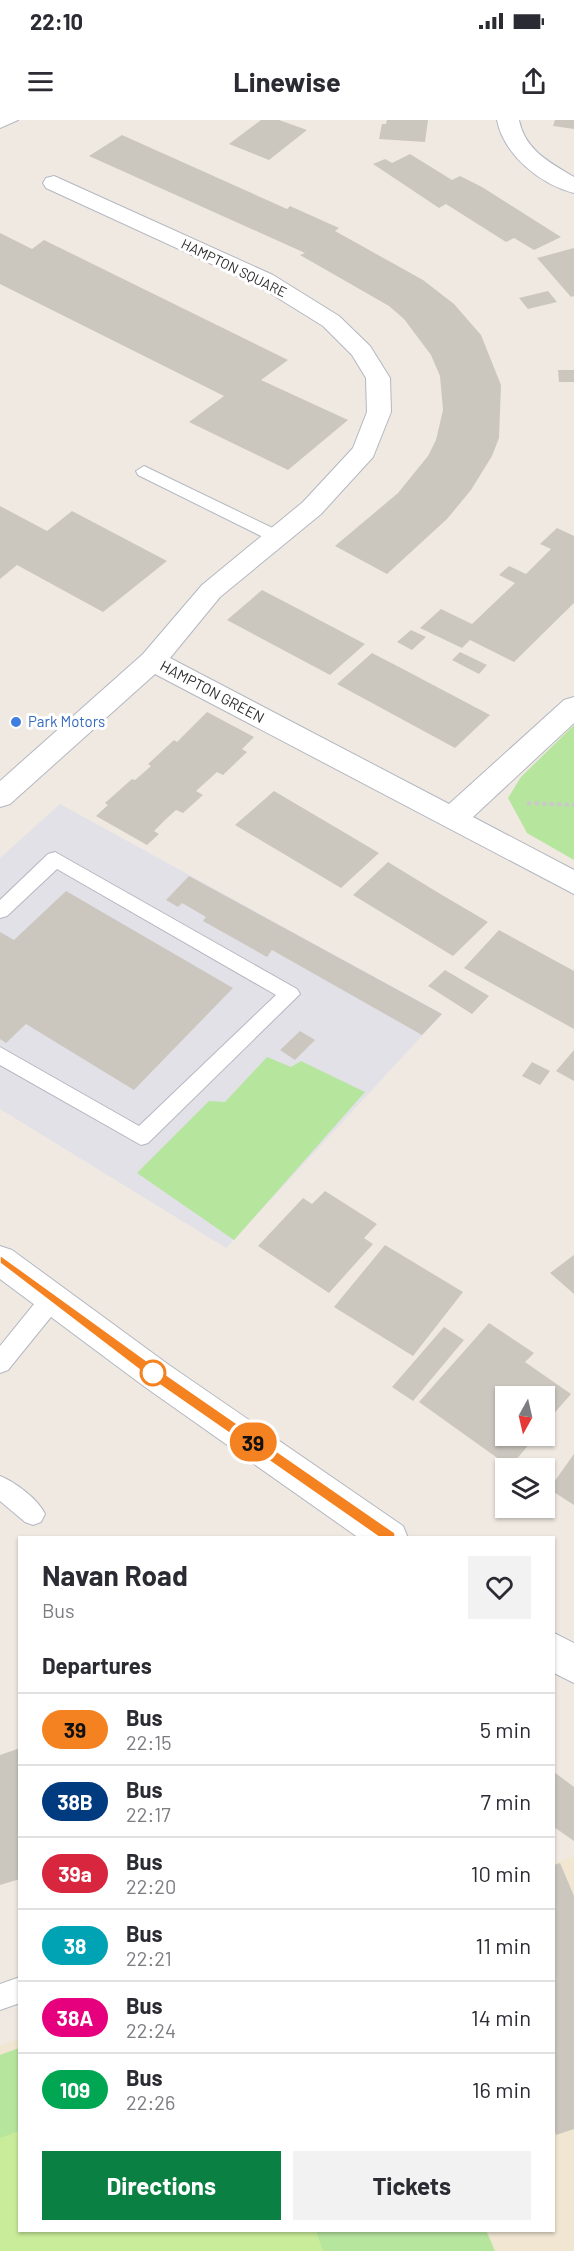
<!DOCTYPE html>
<style>
body{margin:0;font-family:Barlow,sans-serif;background:#f2f2f3;color:#2b2b33;height:100vh;display:flex;flex-direction:column;font-size:22px;white-space:nowrap}
*{box-sizing:border-box;margin:0}
p{font-size:20px;color:#7c7c81}
.icon{flex:none;width:33px;height:33px;fill:none;stroke:currentColor;stroke-width:2;stroke-linecap:round;stroke-linejoin:round}
.map{position:relative;flex:1;overflow:hidden}
.details{position:absolute;left:18px;top:1416px;width:537px;height:696px;display:flex;flex-direction:column;background:#fff;border-radius:0px;box-shadow:0 2px 4px #0004}
.details>*{flex:none}
.badge{padding:0 12px;border-radius:20px;font-size:21px;line-height:39px}
.needle{width:39px;rotate:188deg}
.fabs{position:absolute;left:495px;top:1266px;display:grid;gap:12px}
.fabs a{display:grid;place-items:center;width:60px;height:60px;border-radius:0px;background:#fff;box-shadow:0 2px 4px #0004;font-size:30px}
.map>.badge{position:absolute;translate:-50% -50%;box-shadow:0 0 0 3px #fff}
h2{padding:0 24px;font-size:22px;line-height:54px}
.round{display:grid;place-items:center;flex:none;width:63px;height:63px;border-radius:0px;background:#f2f2f3}
.summary{display:flex;align-items:center;justify-content:space-between;height:102px;padding:0 24px}
h1{font-size:28px;font-weight:700;line-height:45px}
.button{display:flex;gap:12px;margin-top:auto;padding:12px 24px}
.button a{flex:1;height:69px;border-radius:0px;background:#0b8043;color:#fff;font-size:24px;font-weight:700;line-height:69px;text-align:center}
.button a+a{background:#f2f2f3;color:#2b2b33}
ul{padding:0;list-style:none}
li{display:flex;align-items:center;gap:18px;height:72px;padding:0 24px;border-top:2px solid #e1e1e2}
li div{flex:1}
li b{display:block;font-size:22px}
li em{font-style:normal}
li .badge{min-width:66px;font-weight:700;text-align:center}
.status{display:flex;justify-content:space-between;align-items:center;height:42px;padding:0 30px;background:#fff;direction:ltr}
.status svg{height:16px;fill:currentColor}
header{display:flex;justify-content:space-between;align-items:center;height:78px;padding:0 24px;background:#fff;font-size:27px;font-weight:700}
.map>svg:first-child{display:block}
.industrial{fill:#e3e1e8}
.education{fill:#f0e6d1}
.green{fill:#b6e59e}
.pitch{fill:#c9ec9a}
.building{fill:#cbc7bf}
.lines{fill:none;stroke-linecap:round;stroke-linejoin:round}
.service-casing{stroke:#b4b7c1;stroke-width:2}
.minor-casing{stroke:#b4b7c1;stroke-width:2}
.secondary-casing{stroke:#b4b7c1;stroke-width:2}
.path{stroke:#c9c9c9;stroke-width:4;stroke-dasharray:4.5 3;stroke-linecap:butt}
.service{fill:#fff;fill-rule:evenodd}
.minor{fill:#fff;fill-rule:evenodd}
.secondary{fill:#fff;fill-rule:evenodd}
.line{fill:#f58220;stroke:#fff;stroke-width:1.5}
.shop-dot{fill:#3f7fe0;stroke:#fff;stroke-width:2}
.stop-dot{fill:#fff;stroke:#f58220;stroke-width:3}
.labels{text-anchor:middle;stroke-width:6;stroke-linejoin:round;paint-order:stroke}
.far-street-label{font-size:14px;fill:#2e2e2e;stroke:#fff}
.street-label{font-size:15px;fill:#2e2e2e;stroke:#fff}
.shop-label{font-size:15px;fill:#366cbe;stroke:#fff;text-anchor:start}
</style>
<div class="status"><b>22:10</b><svg viewBox="0 0 49 12"><path d="M0 12V9h3v3zM5 12V6h3v6zM10 12V3h3v9zM15 12V0h3v12zM26 1h20v11H26zM47 4h2v5h-2z"/></svg></div>
<header><svg class="icon" aria-label="menu" viewBox="0 0 24 24"><path d="M4 6h16M4 12h16M4 18h16"/></svg>Linewise<svg class="icon" aria-label="share" viewBox="0 0 24 24"><path d="M12 15V3M7 8l5-5 5 5M5 13v7h14v-7"/></svg></header>
<div class="map">
<svg width="574" height="2131" viewBox="0 0 574 2131">
<rect width="100%" height="100%" fill="#efe9e1"/>
<path class="industrial" d="M60,684l382,210 -216,234 -226,-139v-251z"/>
<path class="education" d="M574,1736v395h-574v-205l19,-7 1,191h534v-367z"/>
<path class="green" d="M574,605v135l-47,-27 -19,-35 13,-21z
M267,937l24,10 10,-6 64,31 -131,148 -97,-67 72,-72 16,1z
M19,1928l1,182h466l9,21h-495v-196z"/>
<path class="pitch" d="M19,2011l1,99 296,1 7,20h-323v-113z"/>
<path class="building" d="M261,0h18l28,10 -38,30 -40,-16z
M387,0h41l-3,22 -46,-3 3,-15h4z
M555,0h19v9l-21,-3z
M122,15l165,74 3,-3 49,22 -4,3 88,49 31,24 27,31 20,50 -2,53 -7,18 -21,34 -24,29 -60,55 -52,-28 63,-53 30,-37 8,-16 7,-30 -3,-34 -9,-21 -27,-36 -15,-13 -89,-51 5,-2 -216,-97z
M410,34l42,26 8,-4 22,11 79,50 -27,13 -20,-12 -8,4 -60,-38 -7,4 -66,-44 12,-5 7,4z
M0,113l32,16 12,-9 244,120 -27,20 87,40 -60,50 -99,-48 35,-26 -224,-112z
M574,128v48l-3,1 -34,-39z
M548,171l9,11 -29,7 -9,-11z
M558,250h16v12h-15z
M0,386l47,25 25,-20 95,50 -64,51 -86,-47 -17,14z
M557,408l17,8v67l-60,59 -44,-22 -8,8 -42,-20 21,-19 31,15 43,-41 -16,-8 10,-9 17,8 25,-25 -11,-5z
M262,470l25,13 78,41 -35,31 -103,-55z
M411,510l15,7 -14,13 -15,-8z
M460,532l27,13 -8,9 -27,-14z
M372,533l29,15 89,47 -35,33 -118,-64z
M207,592l47,25 -12,12 5,3 -24,23 -6,-3 -21,19 7,4 -20,18 -7,-3 -11,10 -11,11 5,3 -12,11 -51,-29 12,-11 -3,-2 27,-24 3,1 7,-6 9,-8 -3,-2 26,-24 3,2z
M274,671l78,46 27,16 -38,35 -106,-63z
M388,742l49,30 51,30 -35,34 -100,-61z
M189,756l253,138 -20,21 -150,-85 -5,7 -64,-36 3,-4 -24,-14 -4,4 -12,-7z
M66,771l167,97 -99,102 -108,-66 -20,19 -6,-4v-107l14,8z
M499,810l75,41v58l-110,-61z
M445,850l44,26 -17,18 -44,-28z
M300,911l15,9 -20,20 -15,-10z
M574,930v31l-18,-10z
M532,942l18,9 -10,14 -18,-9z
M325,1071l52,33 -13,14 9,6 -44,49 -71,-47 45,-48 9,6z
M385,1125l78,47 -50,64 -79,-49z
M574,1135v39l-24,-21z
M489,1203l45,30 -9,9 46,32 -27,31v-29h-38v40h30l-26,31 -91,-65z
M444,1207l20,13 -51,61 -21,-14z
M574,1334v51l-25,-16z
M20,1628v131l-20,6v-130z
M554,1652l20,15v54l-20,-14z
M560,1743l14,33v233l-18,6 -2,-7v-263z"/>
<g class="lines">
<g class="service-casing">
<path id="service" d="M0,0h18l-18,8z
M144,346l139,67 2,4 -2,4h-12l-133,-66 -2,-4z
M55,732l242,137 3,5 -152,149 -7,2 -141,-80v-18l139,79 137,-131 -219,-126 -50,47 -7,2v-18l48,-46z
M51,1171l8,2 3,7 -3,7 -51,63 -8,3v-27l43,-53z
M0,1356c15,6 38,23 45,38l-4,8 -8,3 -8,-3 -25,-21z
M20,1857v26l-20,7v-26z"/>
</g>
<g class="minor-casing">
<path id="minor" d="M497,0h22c6,30 30,42 55,57v16c-34,-9 -70,-38 -77,-73z
M54,56l219,99 66,41 31,30 20,32 1,34 -18,45 -52,57 -101,83 -50,61 279,146 115,-104 10,-3v26l-101,94 101,53v24l-419,-220 -145,130 -10,3v-26l143,-127 59,-69 101,-83 50,-54 14,-36 -1,-34 -14,-23 -29,-29 -66,-41 -211,-97 -3,-5 3,-5z"/>
</g>
<g class="secondary-casing">
<path id="secondary" d="M0,1126l12,4 157,115 234,161 5,12h-49l-214,-151 -145,-108z
M554,1513l20,10v40l-20,-10z"/>
</g>
<path class="path" d="M527,683l47,2"/>
<use href="#service" class="service"/>
<use href="#minor" class="minor"/>
<use href="#secondary" class="secondary"/>
</g>
<path class="line" d="M0,1135l162,117 233,161v9h-9l-233,-162 -153,-117z"/>
<circle class="shop-dot" cx="16" cy="602" r="6"/>
<circle class="stop-dot" cx="153" cy="1253" r="12"/>
<g class="labels">
<g class="far-street-label">
<text transform="translate(234 148) rotate(26)" y="5">HAMPTON SQUARE</text>
</g>
<g class="street-label">
<text transform="translate(212 572) rotate(28)" y="5">HAMPTON GREEN</text>
</g>
<g class="shop-label">
<text x="28" y="607">Park Motors</text>
</g>
</g>
</svg>
<div class="fabs">
<a><svg class="needle" viewBox="-14 -14 28 28"><path d="M0-13l5 13h-10z" fill="#e53935"/><path d="M0 13l5-13h-10z" fill="#7c7c81"/></svg></a>
<a><svg class="icon" aria-label="layers" viewBox="0 0 24 24"><path d="M12 4l9 5-9 5-9-5zM3 14l9 5 9-5"/></svg></a>
</div>
<b class="badge" style="left:253px;top:1322px;background:#f58220;color:#111">39</b>
<section class="details">
<div class="summary"><div><h1>Navan Road</h1><p>Bus</p></div><a class="round"><svg class="icon" aria-label="heart" viewBox="0 0 24 24"><path d="M12 20l-8-8c-3-5 5-10 8-4 3-6 11-1 8 4z"/></svg></a></div>
<h2>Departures</h2>
<ul>
<li><span class="badge" style="background:#f58220;color:#111">39</span><div><b>Bus</b><p>22:15</p></div><em>5 min</em></li>
<li><span class="badge" style="background:#003b80;color:#fff">38B</span><div><b>Bus</b><p>22:17</p></div><em>7 min</em></li>
<li><span class="badge" style="background:#d7263d;color:#fff">39a</span><div><b>Bus</b><p>22:20</p></div><em>10 min</em></li>
<li><span class="badge" style="background:#00a3b4;color:#fff">38</span><div><b>Bus</b><p>22:21</p></div><em>11 min</em></li>
<li><span class="badge" style="background:#e6007e;color:#fff">38A</span><div><b>Bus</b><p>22:24</p></div><em>14 min</em></li>
<li><span class="badge" style="background:#00a651;color:#fff">109</span><div><b>Bus</b><p>22:26</p></div><em>16 min</em></li>
</ul>
<div class="button"><a>Directions</a><a>Tickets</a></div>
</section>
</div>
